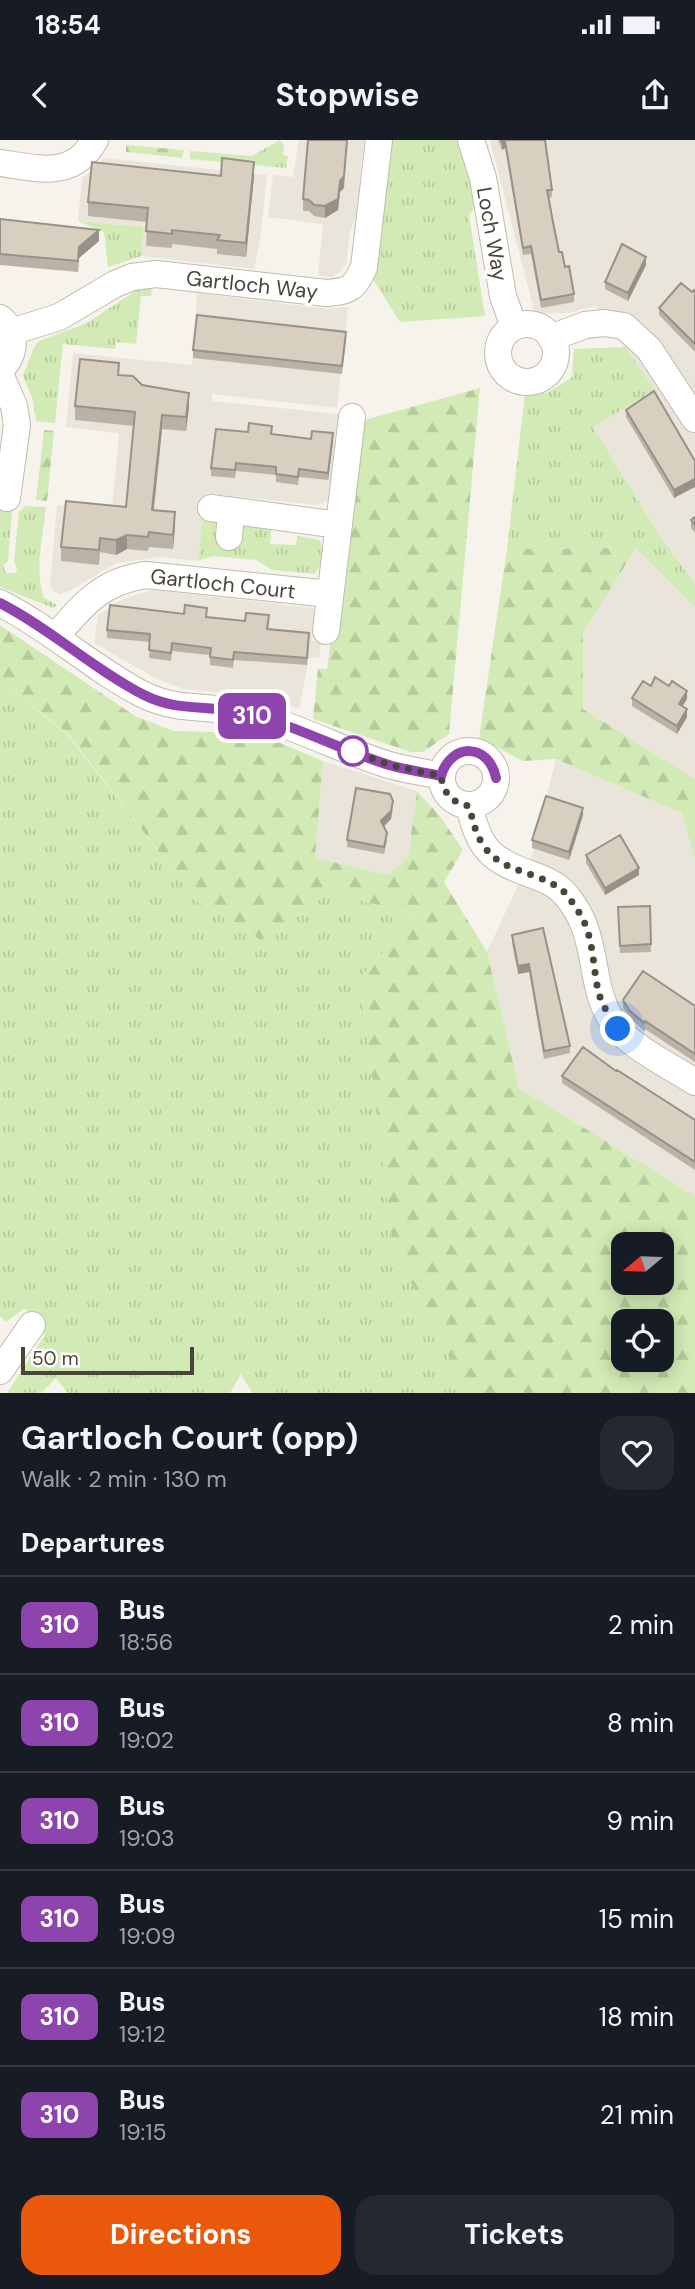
<!DOCTYPE html>
<meta charset="utf-8">
<style>
body{margin:0;font-family:"DM Sans",sans-serif;background:#242831;color:#f1f3f6;height:100vh;display:flex;flex-direction:column;font-size:26px;white-space:nowrap}
*{box-sizing:border-box;margin:0}
p{font-size:23px;color:#9ea1a6}
.icon{flex:none;width:38px;height:38px;fill:none;stroke:currentColor;stroke-width:2;stroke-linecap:round;stroke-linejoin:round}
.map{position:relative;height:1253px;overflow:hidden}
.panel{display:flex;flex-direction:column;background:#171b24;flex:1}
.panel>*{flex:none}
.badge{padding:0 14px;border-radius:10px;font-size:24px;line-height:46px}
.needle{width:46px;rotate:251deg}
.fabs{position:absolute;left:611px;top:1092px;display:grid;gap:14px}
.fabs a{display:grid;place-items:center;width:63px;height:63px;border-radius:14px;background:#171b24;box-shadow:0 4px 18px #0003;font-size:35px}
.scale{position:absolute;left:21px;bottom:18px;width:173px;box-sizing:border-box;padding-left:7px;border:4px solid #4b4439;border-top:0;font-size:19px;line-height:24px;white-space:nowrap;color:#4b4439;-webkit-text-stroke:5px #fff;paint-order:stroke}
.you{position:absolute;width:35px;height:35px;margin:-18px;border:5px solid #fff;border-radius:50%;background:#1a73e8;box-shadow:0 0 0 10px #1a73e833}
.map>.badge{position:absolute;translate:-50% -50%;box-shadow:0 0 0 4px #fff}
h2{padding:0 21px;font-size:26px;line-height:63px}
.round{display:grid;place-items:center;flex:none;width:74px;height:74px;border-radius:21px;background:#242831}
.headline{display:flex;align-items:center;justify-content:space-between;height:119px;padding:0 21px}
h1{font-size:33px;font-weight:700;line-height:52px}
.cta{display:flex;gap:14px;margin-top:auto;padding:14px 21px}
.cta a{flex:1;height:80px;border-radius:21px;background:#ea580c;color:#fff;font-size:28px;font-weight:700;line-height:80px;text-align:center}
.cta a+a{background:#242831;color:#f1f3f6}
ul{padding:0;list-style:none}
li{display:flex;align-items:center;gap:21px;height:98px;padding:0 21px;border-top:2px solid #363941}
li div{flex:1}
li b{display:block;font-size:26px}
li em{font-style:normal}
li .badge{min-width:77px;font-weight:700;text-align:center}
.status{display:flex;justify-content:space-between;align-items:center;height:49px;padding:0 35px;background:#171b24;direction:ltr}
.status svg{height:19px;fill:currentColor}
header{display:flex;justify-content:space-between;align-items:center;height:91px;padding:0 21px;background:#171b24;font-size:32px;font-weight:700}
.map>svg:first-child{display:block}
.residential{fill:#eae5da}
.grass{fill:url(#grass-tufts)}
.forest{fill:url(#forest-firs);fill-rule:evenodd}
.lines{fill:none;stroke-linecap:round;stroke-linejoin:round}
.street-casing{stroke:#c2bbae;stroke-width:28}
.street{stroke:#fff;stroke-width:26}
.wall{fill:#bab2a6}
.shaded-wall{fill:#979187}
.building{fill:#d8cfc1;stroke:#979187;stroke-width:2}
.line-casing{stroke:#fff;stroke-width:16}
.line{stroke:#8e44ad;stroke-width:10}
.walk{stroke:#4b4439;stroke-width:7;stroke-dasharray:0 12.6}
.stop-dot{fill:#fff;stroke:#8e44ad;stroke-width:3.5}
.labels{text-anchor:middle;stroke-width:7;stroke-linejoin:round;paint-order:stroke}
.street-label{font-size:21px;fill:#4b4439;stroke:#fff}
</style>
<div class="status"><b>18:54</b><svg viewBox="0 0 49 12"><path d="M0 12V9h3v3zM5 12V6h3v6zM10 12V3h3v9zM15 12V0h3v12zM26 1h20v11H26zM47 4h2v5h-2z"/></svg></div>
<header><svg class="icon" aria-label="back" viewBox="0 0 24 24"><path d="M15 5l-7 7 7 7"/></svg>Stopwise<svg class="icon" aria-label="share" viewBox="0 0 24 24"><path d="M12 15V3M7 8l5-5 5 5M5 13v7h14v-7"/></svg></header>
<div class="map">
<svg width="695" height="1253" viewBox="0 0 695 1253">
<defs>
<pattern id="grass-tufts" width="24" height="20" patternUnits="userSpaceOnUse" patternTransform="scale(1.75)"><rect width="24" height="20" fill="#d2eab5"/><path d="M3 7l-1-3M5 7V3M7 7l1-3M15 17l-1-3M17 17v-4M19 17l1-3" fill="none" stroke="#b6ca9c"/></pattern>
<pattern id="forest-firs" width="22" height="20" patternUnits="userSpaceOnUse" patternTransform="scale(1.75)"><rect width="22" height="20" fill="#d2eab5"/><path d="M5 1l3.5 6h-7zM16 11l3.5 6h-7z" fill="#b6ca9c"/></pattern>
</defs>
<rect width="100%" height="100%" fill="#f6f3ec"/>
<path class="residential" d="M299,0h65l-8,77 -6,14 -4,33 -5,7 -9,6 -14,-1 5,-52 -55,-7 5,-42 20,2z
M490,0h205v444l-35,-48 -67,-109 61,-38 -58,-83 -28,7 -33,1z
M104,18l163,17 -7,65 -6,29 -112,-13 1,-29 -65,-6 4,-43 15,-11z
M197,153l130,16 21,-2 -11,101 -125,-14v7l126,13 -10,87 -10,4 -107,-11 -1,4h-5l-7,63 -36,-4 -46,6 -45,27 -11,4 -7,-3 -3,-7 7,-79 55,5 7,-77 -53,-6 7,-74 119,12z
M636,408l59,60v171l-112,-70v-76z
M152,450l162,18 -2,33 9,1 -2,16h-10l-10,51 -34,-12 -82,-8 -28,-11 -61,-35 4,-28 23,-15z
M556,619l127,54 12,46v337l-176,-108 -32,-136 45,-97z
M323,621l94,30 -9,66 -19,18 -74,-17z"/>
<path class="grass" d="M280,0l4,6 -1,9 5,1 -2,12 -96,-9v-8l62,5z
M386,0h74l16,66 -7,9 16,101 -85,6 -29,-46z
M78,81l65,6 -1,29 -34,11 -4,-35z
M140,148l12,1 -1,7h-10l-5,48 -20,-2 -1,7 -52,-5 -8,79 -19,-2 -3,-21 -10,-24 11,-29 5,-6 48,-18z
M625,207l30,43 -62,37 67,109 35,48v24l-59,-60 -129,1 18,-155 22,-1 25,-16 2,-28z
M205,358l38,26 29,2 -2,18 26,1 1,-9 23,4c4,10 2,25 -5,34l-43,-4 -16,-10 -44,-4 -14,5z
M0,363l16,2 -4,6 -4,50 -5,5 3,7h10l1,-5 -3,-7 5,-49 6,-6 21,1c-3,30 -12,63 -2,91l13,7 -4,3 -53,-21z
M0,541l66,52 131,168 64,39 68,-47 87,21 -56,65 33,268 74,146h-215l-11,-19 -11,19h-162l-12,-15 -15,15h-34l38,-58 -20,-27 -19,14 -6,-6z"/>
<path class="forest" d="M126,5l58,5 -2,8 -56,-6z
M480,248l-31,346 -26,18h-12l-98,-33 5,-50h9l34,-248z
M44,290l10,1 -7,70 -11,-1z
M636,408l-53,85v76l112,70v80l-13,-46 -126,-54 -33,2 -44,-23 28,-189z
M0,485l135,91 38,15 83,2 67,28 -8,97 74,17 19,-18 9,-66 23,25 23,34 -19,32 43,70 32,136 176,108v197h-228l-74,-146 -33,-268 56,-65 -87,-21 -68,47 -64,-39 -130,-168 -67,-52zM623,1104h39v39h-39zM623,1181h39v39h-39z"/>
<g class="lines">
<g class="street-casing">
<path id="street" d="M471,0l12,38 20,118 11,31
M0,23c38,5 72,17 95,-23
M0,178c18,15 16,37 0,52
M498 213a29 29 0 1 1 58 0a29 29 0 1 1-58 0Z
M11,192l48,-15 56,-33 17,-7 24,-3 170,19c24,-2 28,-4 38,-26l15,-127
M551,198l34,-13 19,-2 20,3 25,23 46,70
M0,234l14,32 3,19 -10,73
M211,368l128,17
M229,397l2,-26
M0,463c51,26 93,66 144,92 34,16 55,10 89,16 54,9 103,38 156,54 17,5 35,7 52,11
M326,491l26,-214
M55,497c28,-32 46,-56 91,-62l184,19
M442 638a27 27 0 1 1 54 0a27 27 0 1 1-54 0Z
M469,666c11,44 21,54 64,69 11,4 25,10 32,19 38,43 20,91 51,133 17,21 56,40 79,55
M0,1231l32,-46"/>
</g>
<use href="#street" class="street"/>
</g>
<path class="wall" d="M498,0h47l7,50v7l-3,1 10,54 15,42v8l-33,6 -10,-54 -8,1 -18,-107 -3,2z
M221,36h33l-8,81 -29,-3v-5l-45,-5v4l-26,-2 1,-24 -59,-6v-14z
M344,48l-4,4 -2,18 -13,8 -11,-2 -5,-5h-6v-12z
M0,79l99,22 -20,17 -1,14 -78,-7z
M646,125l-18,36 -23,-12v-7z
M695,151v61l-36,-37v-7z
M346,199l-4,35 -149,-16v-8z
M119,235l70,32 -3,24 -24,-2 -8,81 21,17 -2,22 -24,-2 -1,4 -21,-2 -11,6 -16,-3 -1,13 -38,-4v-14l65,-40 8,-81 -59,-6v-14z
M626,270l69,51 -21,37 -48,-81z
M272,295l61,6 -5,39 -29,-3 -1,8 -22,-3v-7l-40,-4 -1,7 -24,-2v-8z
M695,377v16l-4,-5v-8z
M207,477l62,6 -1,6 41,12 -2,24 -73,-5 -1,8 -23,-3v-10l-38,-4 -1,10 -22,-3 1,-16 -43,-4v-8z
M651,546l36,13 -4,7 4,11 -10,17 -45,-28v-8z
M393,669l-2,10 -7,7 3,15 -3,13 -37,-7v-7z
M583,675l-14,45 -37,-12v-8z
M586,715l53,20 -34,20 -19,-32z
M650,766l1,46 -31,1 -2,-46z
M543,788l27,118v7l-26,6 -15,-87 -11,2 -6,-31v-8z
M623,860l72,6v56l-50,-33 -1,2 -15,-14 -6,-9z
M616,931l79,49v50l-133,-87v-7z"/>
<path class="shaded-wall" d="M347,0l-3,48 -4,4 -2,18 -13,8v-12l15,-25z
M505,1v7l-3,2v-8z
M254,22v14l-8,81v-14z
M99,90v11l-20,17 -1,14 1,-25z
M646,117v8l-18,36v-8z
M189,253v14l-3,24v-14z
M162,275v14l-10,95v-14z
M333,293v8l-5,39v-7z
M695,339v8l-21,11v-8z
M175,372v15l-2,22v-14z
M127,395v14l-11,6v-15z
M687,551v8l-8,12v-7z
M687,569v8l-10,17v-8z
M393,661l-2,18 -10,10v-8z
M583,668v7l-14,45v-8z
M639,728v7l-34,20v-7z
M529,824v8l-11,2v-8z"/>
<path class="building" d="M308,0h39l-3,36 -4,5 -2,18 -13,7 -11,-1 -5,-5 -6,-1z
M501,0h44l7,50h-5l6,32 6,30h3l3,15 4,-1 5,28 -33,6 -10,-54 -8,2 -18,-107 -3,1z
M222,18l32,4 -8,81 -29,-3 3,-5 -48,-5v4l-26,-3 2,-23 -60,-6 4,-40 129,14z
M0,79l99,11 -20,17 -1,14 -78,-7z
M622,104l24,13 -18,36 -23,-11z
M681,143l11,9 2,-2 1,1v53l-36,-36z
M197,175l149,17 -4,34 -149,-16z
M80,219l39,4 -1,12 15,1 9,9 47,8 -3,24 -24,-2 -10,95 23,2 -2,23 -24,-3 -1,5 -21,-2 -11,5 -16,-2 -1,12 -38,-3 5,-46 60,6 9,-95 -60,-6z
M654,251l41,70v18l-21,11 -48,-80z
M249,283l23,3 -1,8 40,5 1,-8 21,2 -5,40 -29,-4 -1,8 -22,-3v-7l-40,-4 -1,7 -24,-2 5,-39 32,3z
M695,377v8l-4,-5z
M110,465l74,9 1,-9 22,3 -1,9 39,4 1,-8 23,2 -2,14 42,4 -2,25 -73,-6 -1,8 -23,-3 1,-9 -39,-5 -1,10 -22,-3 1,-16 -43,-4z
M655,537l14,9 3,-5 15,10 -8,13 8,5 -10,17 -45,-28 11,-17 8,5z
M356,648l34,6 3,7 -2,10 -10,10 6,12 -3,14 -37,-7z
M546,656l37,12 -14,44 -37,-12z
M620,695l19,33 -34,20 -19,-33z
M650,766l1,38 -31,2 -2,-39z
M543,788l27,118 -26,5 -15,-87 -11,2 -6,-31z
M643,831l52,35v48l-50,-33 -1,2 -15,-13 -6,-10z
M583,907l33,24 1,-1 78,50v42l-133,-86z"/>
<g class="lines">
<g class="line-casing">
<path id="line" d="M0,463c51,26 93,66 144,92 32,16 56,10 89,16 54,9 103,38 156,54 16,5 35,7 52,11 10,-34 48,-33 55,2"/>
</g>
<use href="#line" class="line"/>
<path class="walk" d="M353,611l-8,-3 44,17 52,11c3,18 10,26 28,30 4,14 6,28 15,40 17,27 55,25 79,45 5,4 9,11 13,17 18,24 16,54 22,82 3,14 12,27 20,39"/>
</g>
<circle class="stop-dot" cx="353" cy="611" r="14"/>
<g class="labels">
<g class="street-label">
<text transform="translate(492 94) rotate(80)" y="7">Loch Way</text>
<text transform="translate(252 145) rotate(6)" y="7">Gartloch Way</text>
<text transform="translate(223 444) rotate(6)" y="7">Gartloch Court</text>
</g>
</g>
</svg>
<div class="fabs">
<a><svg class="needle" viewBox="-14 -14 28 28"><path d="M0-13l5 13h-10z" fill="#e53935"/><path d="M0 13l5-13h-10z" fill="#9ea1a6"/></svg></a>
<a><svg class="icon" aria-label="locate" viewBox="0 0 24 24"><circle cx="12" cy="12" r="6"/><path d="M12 2v4M12 18v4M2 12h4M18 12h4"/></svg></a>
</div>
<div class="scale">50 m</div>
<div class="you" style="left:618px;top:889px"></div>
<b class="badge" style="left:252px;top:576px;background:#8e44ad;color:#fff">310</b>
</div>
<section class="panel">
<div class="headline"><div><h1>Gartloch Court (opp)</h1><p>Walk · 2 min · 130 m</p></div><a class="round"><svg class="icon" aria-label="heart" viewBox="0 0 24 24"><path d="M12 20l-8-8c-3-5 5-10 8-4 3-6 11-1 8 4z"/></svg></a></div>
<h2>Departures</h2>
<ul>
<li><span class="badge" style="background:#8e44ad;color:#fff">310</span><div><b>Bus</b><p>18:56</p></div><em>2 min</em></li>
<li><span class="badge" style="background:#8e44ad;color:#fff">310</span><div><b>Bus</b><p>19:02</p></div><em>8 min</em></li>
<li><span class="badge" style="background:#8e44ad;color:#fff">310</span><div><b>Bus</b><p>19:03</p></div><em>9 min</em></li>
<li><span class="badge" style="background:#8e44ad;color:#fff">310</span><div><b>Bus</b><p>19:09</p></div><em>15 min</em></li>
<li><span class="badge" style="background:#8e44ad;color:#fff">310</span><div><b>Bus</b><p>19:12</p></div><em>18 min</em></li>
<li><span class="badge" style="background:#8e44ad;color:#fff">310</span><div><b>Bus</b><p>19:15</p></div><em>21 min</em></li>
</ul>
<div class="cta"><a>Directions</a><a>Tickets</a></div>
</section>
